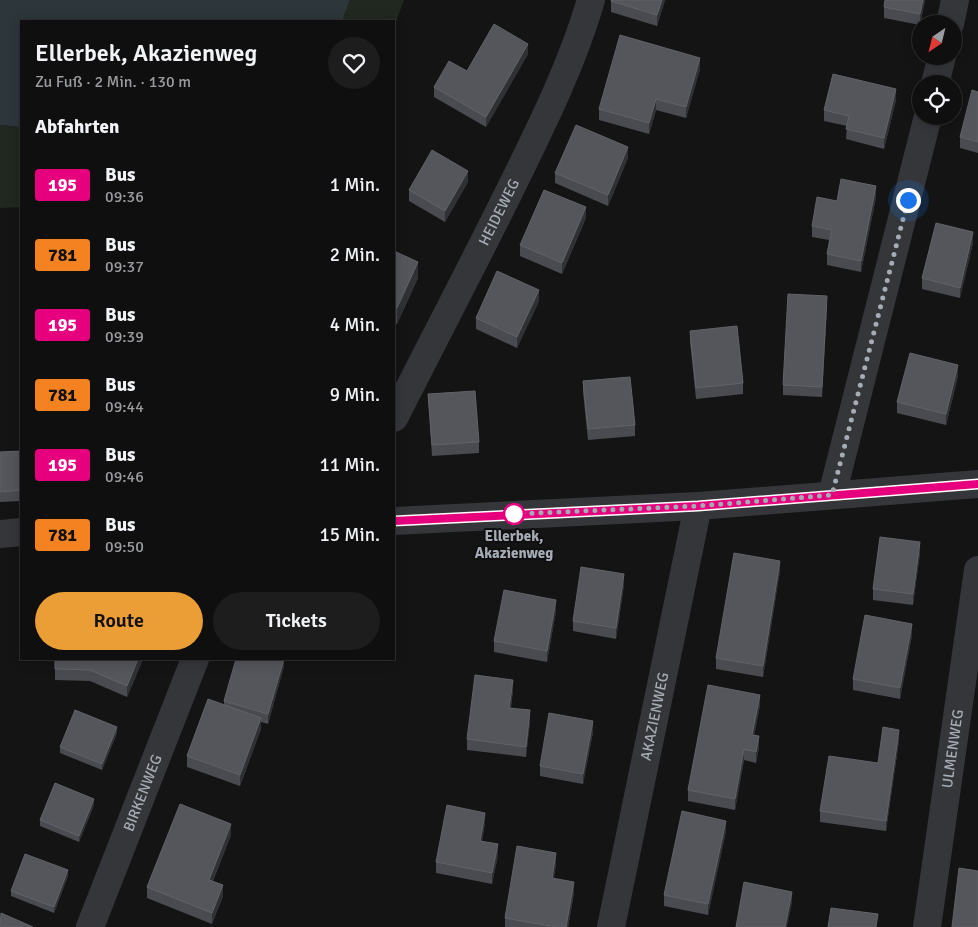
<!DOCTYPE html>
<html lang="de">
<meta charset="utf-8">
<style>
body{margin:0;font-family:Signika,sans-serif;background:#1d1d1e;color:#f1f3f6;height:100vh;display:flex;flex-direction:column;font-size:19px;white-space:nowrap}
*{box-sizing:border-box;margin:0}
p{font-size:16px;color:#9b9c9f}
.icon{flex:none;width:28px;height:28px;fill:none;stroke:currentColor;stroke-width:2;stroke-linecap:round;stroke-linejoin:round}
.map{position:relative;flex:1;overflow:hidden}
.panel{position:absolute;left:20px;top:20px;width:375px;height:640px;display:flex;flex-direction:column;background:#0f0f10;border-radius:0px;box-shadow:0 2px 12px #0003,0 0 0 1px #2f2f30}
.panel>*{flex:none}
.badge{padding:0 10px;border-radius:4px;font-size:18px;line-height:32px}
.needle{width:32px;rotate:215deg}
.buttons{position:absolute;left:912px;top:15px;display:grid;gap:10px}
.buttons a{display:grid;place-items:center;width:50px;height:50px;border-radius:50%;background:#0f0f10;box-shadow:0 2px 12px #0003,0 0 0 1px #2f2f30;font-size:25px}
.you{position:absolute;width:25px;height:25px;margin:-12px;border:4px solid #fff;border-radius:50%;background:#1a73e8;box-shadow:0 0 0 8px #1a73e833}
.map>.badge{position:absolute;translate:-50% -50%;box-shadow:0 0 0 2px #fff}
h2{padding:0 15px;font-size:19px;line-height:45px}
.round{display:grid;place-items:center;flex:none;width:52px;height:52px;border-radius:26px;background:#1d1d1e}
.headline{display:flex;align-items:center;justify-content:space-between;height:85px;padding:0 15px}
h1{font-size:24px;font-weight:600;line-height:38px}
.primary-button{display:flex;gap:10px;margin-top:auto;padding:10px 15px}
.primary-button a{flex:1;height:58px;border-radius:30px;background:#eb9e36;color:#111;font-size:20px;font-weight:600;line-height:58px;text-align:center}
.primary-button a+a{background:#1d1d1e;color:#f1f3f6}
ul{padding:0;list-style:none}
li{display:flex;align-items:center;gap:15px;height:70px;padding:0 15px}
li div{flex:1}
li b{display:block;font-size:19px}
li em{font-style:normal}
li .badge{min-width:55px;font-weight:700;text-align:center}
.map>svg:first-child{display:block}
.green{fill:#202820}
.water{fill:#2d363b}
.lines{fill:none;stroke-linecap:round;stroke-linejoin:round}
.minor{stroke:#35363a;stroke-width:28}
.wall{fill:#4a4b50}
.shaded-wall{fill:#303134}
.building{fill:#54565b;stroke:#616369}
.line-casing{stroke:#fff;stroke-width:11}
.line{stroke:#e6007e;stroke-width:8}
.walk{stroke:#a6acb5;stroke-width:5;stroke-dasharray:0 9}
.stop-dot{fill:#fff;stroke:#e6007e;stroke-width:2.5}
.labels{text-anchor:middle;stroke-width:4;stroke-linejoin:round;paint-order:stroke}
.street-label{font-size:15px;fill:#a6acb5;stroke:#0f0f10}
.stop-label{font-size:15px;font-weight:bold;fill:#a6acb5;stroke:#0f0f10}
</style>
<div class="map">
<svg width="978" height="927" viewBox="0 0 978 927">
<rect width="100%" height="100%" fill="#141415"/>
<path class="green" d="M350,0h54l-10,27v-6h-52z
M0,125l21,2v80l-21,1z"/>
<path class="water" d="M0,0h350l-8,21h-321v106l-21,-2z"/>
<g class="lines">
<g class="minor">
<path d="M950,24l5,-24"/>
<path d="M935,84l7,-28"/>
<path id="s1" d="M394,418c39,-77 79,-153 117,-230 30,-61 61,-123 80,-188"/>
<path d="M832,495l96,-379"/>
<path d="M394,521l304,-15 280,-22"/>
<path d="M0,534l21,-2"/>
<path id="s2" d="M90,927l105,-268"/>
<path id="s3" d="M611,927l87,-421"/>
<path id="s4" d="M927,927l51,-357"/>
</g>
</g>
<path class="wall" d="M665,0l-8,26 -46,-14v-11z
M885,0h40l-5,25 -36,-7v-11z
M528,54l-42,73 -52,-30v-10z
M700,69l-14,49 -30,-8 -7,24 -50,-14v-11z
M978,92v61l-18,-5v-11z
M896,100l-12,49 -38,-10 1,-13 -23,-5v-11z
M628,158l-20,48 -53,-23v-10z
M468,182l-23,40 -36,-21v-11z
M876,197l-15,75 -34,-7v-11l2,-14 -17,-3v-11z
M586,218l-24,56 -42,-18v-11z
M973,243l-13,55 -38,-9v-11z
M394,251l24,27 -21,46 -3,-2z
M539,301l-22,47 -41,-19v-11z
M827,307l-5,90 -39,-2v-10z
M690,331l53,52v11l-47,5 -6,-57z
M958,376l-12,49 -49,-12v-11z
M583,381l52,44v11l-47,4 -5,-48z
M428,394l51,48v11l-47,3z
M21,451v50l-21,1v-50z
M920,553l-7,52 -40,-5v-11z
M780,571l-17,106 -47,-8v-11z
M624,585l-8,54 -43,-8v-10z
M556,611l-9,51 -53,-10v-11z
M912,635l-12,64 -47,-9v-11z
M55,659h88l-16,38 -37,-16 -35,-1z
M284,659v7l-16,58 -7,-2v7l-21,57 -53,-19v-11l37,-52v-3z
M513,690l-2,18 19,13 -4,36 -59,-7v-11z
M760,705l-6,31 5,11 -3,16 -12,-3 -9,50 -47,-9v-11z
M593,732l-10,52 -43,-8v-10z
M117,733l-15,37 -42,-17v-6z
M899,741l-13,90 -66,-9v-11l58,-48z
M94,805l-15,37 -39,-16v-6z
M485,823l-3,18 16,14 -6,29 -56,-11v-11z
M726,831l-18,84 -44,-9v-11z
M231,835l-18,46 10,15 -11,28 -65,-26v-11z
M556,864l-2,14 20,15 -6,34h-63v-9z
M68,876l-14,37 -43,-17v-5z"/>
<path class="shaded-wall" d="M662,0h3l-8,26v-11z
M923,0h2l-5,25v-11z
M528,44v10l-42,73v-10z
M700,58v11l-14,49v-11z
M896,89v11l-12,49v-11z
M656,99v11l-7,24v-11z
M628,147v11l-20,48v-11z
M468,171v11l-23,40v-11z
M876,186v11l-15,75v-11z
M586,207v11l-24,56v-11z
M973,232v11l-13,55v-10z
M418,262v16l-21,46v-16z
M539,290v11l-22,47v-11z
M827,296v11l-5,90v-10z
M958,365v11l-12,49v-11z
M920,542v11l-7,52v-11z
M780,561v10l-17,106v-11z
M624,574v11l-8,54v-11z
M556,600v11l-9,51v-11z
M912,624v11l-12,64v-11z
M138,659h5l-16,38v-11z
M284,659v7l-16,58v-10z
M513,680v10l-4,29v-11z
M760,695v10l-8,41v-11z
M530,710v11l-4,36v-10z
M261,718v11l-21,57v-11z
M593,721v11l-10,52v-10z
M117,727v6l-15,37v-6z
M899,730v11l-13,90v-10z
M759,736v11l-3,16v-11z
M744,749v11l-9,50v-11z
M94,799v6l-15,37v-6z
M485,813v10l-5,28v-10z
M726,821v10l-18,84v-11z
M231,824v11l-22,55v-10z
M498,844v11l-6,29v-11z
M556,853v11l-4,25v-11z
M68,870v6l-14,37v-6z
M574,882v11l-6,34h-2z
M223,885v11l-11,28v-11z
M792,892v11l-5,24h-2z"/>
<path class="building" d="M611,0h51l-5,15 -46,-14z
M885,0h38l-3,14 -36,-7z
M494,24l34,20 -42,73 -52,-30 15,-26 18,10z
M620,35l80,23 -14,49 -30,-8 -7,24 -50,-14z
M833,74l63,15 -12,49 -38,-9 3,-13 -25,-6z
M972,90l6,2v50l-18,-5z
M576,125l52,22 -20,48 -53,-22z
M432,150l36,21 -23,40 -36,-21z
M841,179l35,7 -15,75 -34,-7 5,-24 -20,-4 5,-29 20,4z
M544,190l42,17 -24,56 -42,-18z
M936,223l37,9 -13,56 -38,-10z
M394,251l24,11 -21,46 -3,-1z
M497,271l42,19 -22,47 -41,-19z
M788,294l39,2 -5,91 -39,-2z
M737,326l6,57 -47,5 -6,-57z
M910,353l48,12 -12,49 -49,-12z
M630,377l5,48 -47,4 -5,-48z
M475,391l4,51 -47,3 -4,-51z
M21,451v39l-21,2v-40z
M880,537l40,5 -7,52 -40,-5z
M734,553l46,8 -17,105 -47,-8z
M581,567l43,7 -8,54 -43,-7z
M504,590l52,10 -9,51 -53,-10z
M865,615l47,9 -12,64 -47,-9z
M55,659h83l-11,27 -37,-16 -35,-1z
M236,659h48l-16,55 -44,-13z
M475,675l38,5 -4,28 21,2 -4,37 -59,-8z
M708,685l52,10 -8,40 7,1 -3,16 -12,-3 -9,50 -47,-9z
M208,699l53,19 -21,57 -53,-19z
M75,710l42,17 -15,37 -42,-17z
M549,713l44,8 -10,53 -43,-8z
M883,727l16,3 -13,91 -66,-10 9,-55 49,7z
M55,783l39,16 -15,37 -39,-16z
M180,804l51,20 -22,56 14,5 -11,28 -65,-26z
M447,805l38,8 -5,28 18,3 -6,29 -56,-11z
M682,811l44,10 -18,83 -44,-9z
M517,846l39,7 -4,25 22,4 -8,45h-10l-51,-9z
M25,854l43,16 -14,37 -43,-16z
M959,868l19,3v56h-26z
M744,882l48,10 -7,35h-49z
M831,908l47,6 -2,13h-48z
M1,913l32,14h-33z"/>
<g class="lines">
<g class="line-casing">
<path id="line" d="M394,521l304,-15 280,-22"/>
</g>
<use href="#line" class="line"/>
<path class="walk" d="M514,514l184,-8 134,-11 76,-295"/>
</g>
<circle class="stop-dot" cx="514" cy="514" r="10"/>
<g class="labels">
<g class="street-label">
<text dy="5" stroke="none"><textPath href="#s1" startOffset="231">HEIDEWEG</textPath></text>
<text dy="5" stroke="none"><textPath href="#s3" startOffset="215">AKAZIENWEG</textPath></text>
<text dy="5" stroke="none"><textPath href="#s4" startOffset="180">ULMENWEG</textPath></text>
<text dy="5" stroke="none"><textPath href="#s2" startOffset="144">BIRKENWEG</textPath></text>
</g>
<g class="stop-label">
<text x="514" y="541">Ellerbek,<tspan x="514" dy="17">Akazienweg</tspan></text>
</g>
</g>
</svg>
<div class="buttons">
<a><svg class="needle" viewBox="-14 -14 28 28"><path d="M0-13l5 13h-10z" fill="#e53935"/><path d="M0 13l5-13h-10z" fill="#9b9c9f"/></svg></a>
<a><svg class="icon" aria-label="locate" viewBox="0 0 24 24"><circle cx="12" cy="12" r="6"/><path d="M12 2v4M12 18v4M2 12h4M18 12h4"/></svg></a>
</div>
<div class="you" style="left:908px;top:200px"></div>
<section class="panel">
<div class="headline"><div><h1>Ellerbek, Akazienweg</h1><p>Zu Fuß · 2 Min. · 130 m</p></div><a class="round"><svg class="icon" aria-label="heart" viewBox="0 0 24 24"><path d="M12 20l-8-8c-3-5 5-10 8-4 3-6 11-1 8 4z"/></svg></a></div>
<h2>Abfahrten</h2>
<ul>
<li><span class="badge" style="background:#e6007e;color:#fff">195</span><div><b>Bus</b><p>09:36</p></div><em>1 Min.</em></li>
<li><span class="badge" style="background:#f58220;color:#111">781</span><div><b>Bus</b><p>09:37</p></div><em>2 Min.</em></li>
<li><span class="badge" style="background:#e6007e;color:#fff">195</span><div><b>Bus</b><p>09:39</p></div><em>4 Min.</em></li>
<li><span class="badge" style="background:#f58220;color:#111">781</span><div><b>Bus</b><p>09:44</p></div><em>9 Min.</em></li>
<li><span class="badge" style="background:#e6007e;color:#fff">195</span><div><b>Bus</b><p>09:46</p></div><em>11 Min.</em></li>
<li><span class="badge" style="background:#f58220;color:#111">781</span><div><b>Bus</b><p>09:50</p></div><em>15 Min.</em></li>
</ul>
<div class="primary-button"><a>Route</a><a>Tickets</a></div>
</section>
</div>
